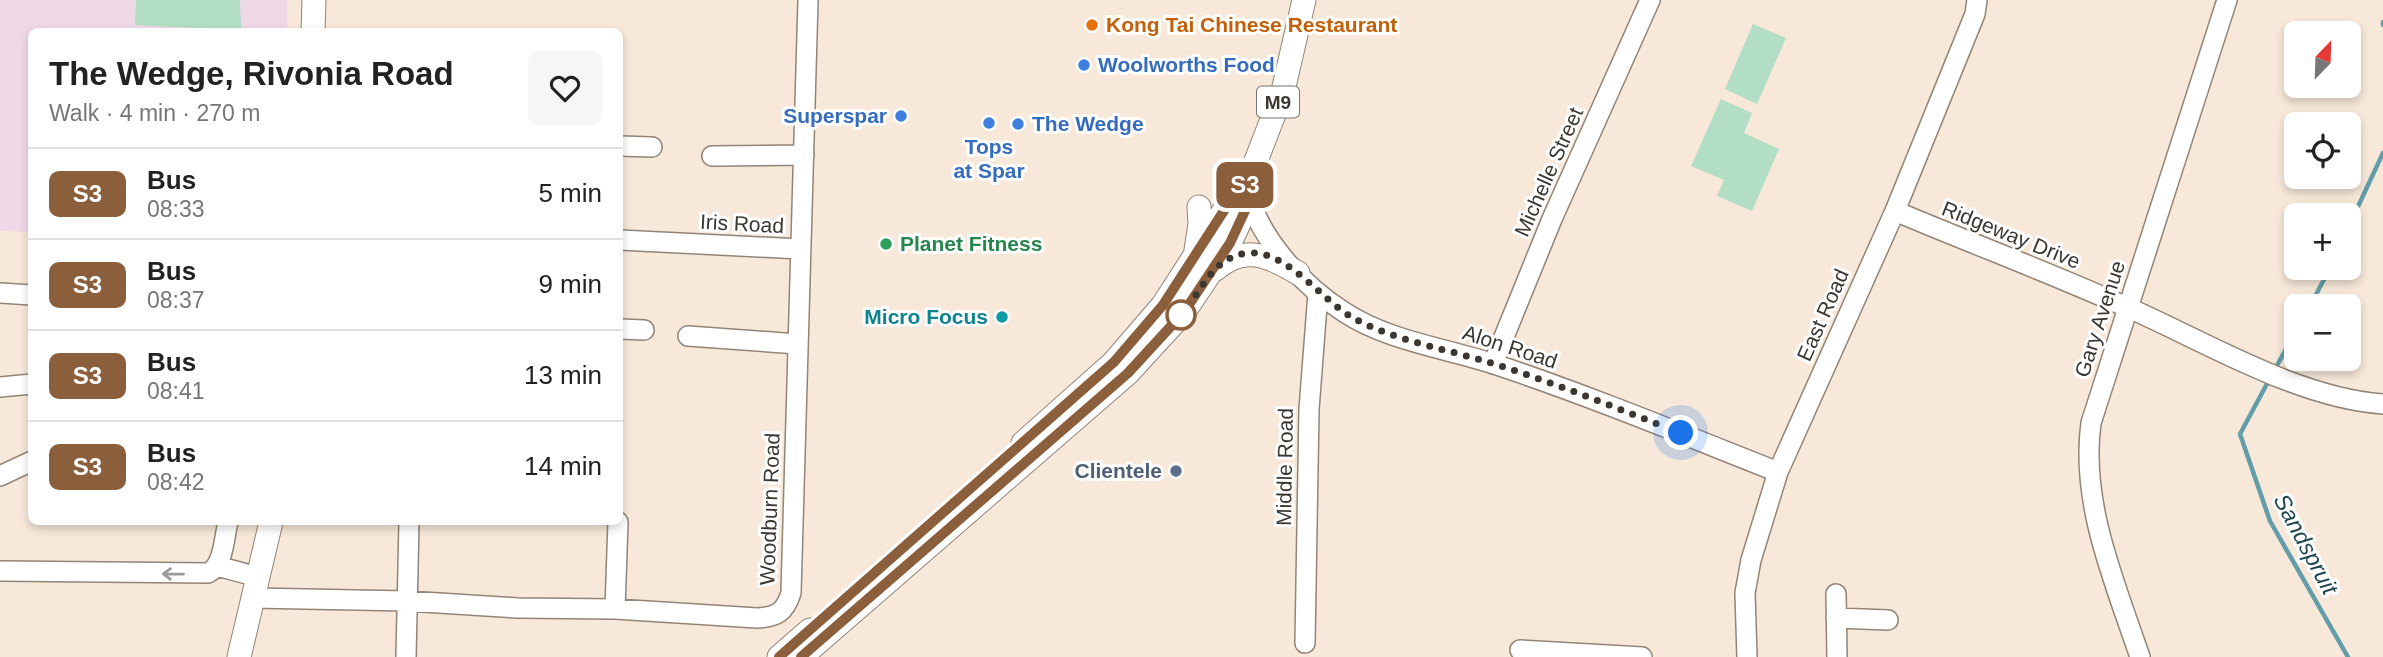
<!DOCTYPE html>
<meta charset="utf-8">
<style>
body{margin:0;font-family:Arial,sans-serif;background:#f6f6f6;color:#222;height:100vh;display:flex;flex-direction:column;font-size:26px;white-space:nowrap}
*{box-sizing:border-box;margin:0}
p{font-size:23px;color:#767676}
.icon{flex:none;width:38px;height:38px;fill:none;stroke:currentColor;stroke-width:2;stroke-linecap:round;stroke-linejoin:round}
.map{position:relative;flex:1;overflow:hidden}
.details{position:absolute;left:28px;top:28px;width:595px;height:497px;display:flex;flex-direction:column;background:#fff;border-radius:10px;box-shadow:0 4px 10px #0003}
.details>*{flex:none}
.badge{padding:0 14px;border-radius:10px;font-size:24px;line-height:46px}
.needle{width:46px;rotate:23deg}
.fabs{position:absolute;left:2284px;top:21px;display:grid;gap:14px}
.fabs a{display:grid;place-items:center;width:77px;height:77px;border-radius:10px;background:#fff;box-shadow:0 4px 10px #0003;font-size:35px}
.you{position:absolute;width:35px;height:35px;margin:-18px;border:5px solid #fff;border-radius:50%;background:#1a73e8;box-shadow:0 0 0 10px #1a73e833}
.map>.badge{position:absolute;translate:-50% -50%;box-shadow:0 0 0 4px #fff}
.round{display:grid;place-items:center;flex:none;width:74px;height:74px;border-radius:10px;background:#f6f6f6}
.headline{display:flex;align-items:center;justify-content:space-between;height:119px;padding:0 21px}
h1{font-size:33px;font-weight:700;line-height:52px}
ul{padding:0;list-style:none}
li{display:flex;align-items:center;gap:21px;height:91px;padding:0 21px;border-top:2px solid #e0e0e0}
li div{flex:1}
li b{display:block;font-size:26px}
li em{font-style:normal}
li .badge{min-width:77px;font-weight:700;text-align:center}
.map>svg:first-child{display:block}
.education{fill:#f0d9e6}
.green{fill:#b1dec5}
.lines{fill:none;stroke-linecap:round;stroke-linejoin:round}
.stream{stroke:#639da9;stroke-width:4.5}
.minor-casing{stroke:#928577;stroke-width:22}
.major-casing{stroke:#928577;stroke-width:25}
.minor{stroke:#fff;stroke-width:19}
.major{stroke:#fff;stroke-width:23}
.oneway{stroke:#9d9a98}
.line-casing{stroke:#fff;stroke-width:16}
.line{stroke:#8b5e3c;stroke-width:10}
.walk{stroke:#3b3630;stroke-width:7;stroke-dasharray:0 12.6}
.food-dot{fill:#e8710a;stroke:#fff;stroke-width:2.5}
.shop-dot{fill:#3f7fe0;stroke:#fff;stroke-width:2.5}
.leisure-dot{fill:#2e9e5b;stroke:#fff;stroke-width:2.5}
.stop-dot{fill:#fff;stroke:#8b5e3c;stroke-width:3.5}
.culture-dot{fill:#0f9aa8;stroke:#fff;stroke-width:2.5}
.service-dot{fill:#5c6f8a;stroke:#fff;stroke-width:2.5}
.labels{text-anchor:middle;stroke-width:6;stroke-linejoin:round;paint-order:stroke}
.shield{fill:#fff;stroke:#76726e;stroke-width:2}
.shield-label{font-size:19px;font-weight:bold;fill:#3b3630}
.food-label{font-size:21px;font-weight:bold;fill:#c56008;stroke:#fff;text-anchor:start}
.shop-label{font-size:21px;font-weight:bold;fill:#366cbe;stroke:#fff;text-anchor:start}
.street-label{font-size:21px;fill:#3b3630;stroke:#fff}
.leisure-label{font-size:21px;font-weight:bold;fill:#27864d;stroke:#fff;text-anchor:start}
.culture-label{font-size:21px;font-weight:bold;fill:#0d838f;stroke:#fff;text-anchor:end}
.service-label{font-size:21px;font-weight:bold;fill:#4e5e75;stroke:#fff;text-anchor:end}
.water-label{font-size:23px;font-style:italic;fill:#1e454e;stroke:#fff}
</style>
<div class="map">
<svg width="2383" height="657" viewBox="0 0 2383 657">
<rect width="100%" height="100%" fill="#f7e8d9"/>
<path class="education" d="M0,0h287v31l-255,1 -1,200 -31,-1z"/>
<path class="green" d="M136,0h104l1,30 -106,-5z
M1753,24l33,14 -29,66 -32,-15z
M1721,99l31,14 -8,20 35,16 -27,62 -35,-15 7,-16 -33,-14z"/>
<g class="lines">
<path class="stream" d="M2383,22v3
M2348,228l35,-75
M2310,306l20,-38
M2275,369l21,-38
M2269,380l-29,54 30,87 78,136"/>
<g class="minor-casing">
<path id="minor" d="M620,146l32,1
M712,156l92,-1
M1242,195l8,5c14,44 55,87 94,112 44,29 101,36 150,52 96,32 190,71 284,108
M1895,211c78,33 158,63 236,98 77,34 167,89 252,95
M620,240l180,9
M0,293l32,2
M620,329l24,1
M688,336l110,8
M1493,364l59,-145 98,-219
M0,387l32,-3
M0,476l32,-15
M217,566l41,11
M0,571l208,2c16,-7 16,-36 20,-51
M1836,594l1,63
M253,598l154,3 111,7 97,1 142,9c20,-1 28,-6 34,-25l17,-593
M615,609l3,-87
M1836,618l52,2
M1305,643l4,-234 9,-116
M1520,650l122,7
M406,657l3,-135
M1747,657l-2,-64 6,-33 27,-88 117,-261 80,-197 2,-14
M2140,657c-25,-74 -60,-154 -49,-234l136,-423"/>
</g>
<g class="major-casing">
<path id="major" d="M313,32l1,-32
M1196,250l4,-26 -1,-17
M1216,269c28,-25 53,-13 82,4
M1023,443l91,-81 49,-57 73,-113 12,-9
M239,657l32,-135
M779,657l31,-27
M801,657l327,-284 56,-61 46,-69 20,-43 -1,-21 34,-88 21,-91"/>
</g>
<use href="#minor" class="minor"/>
<use href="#major" class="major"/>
</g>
<defs><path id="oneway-shaft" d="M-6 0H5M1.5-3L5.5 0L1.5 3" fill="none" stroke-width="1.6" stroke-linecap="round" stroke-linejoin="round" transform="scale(1.75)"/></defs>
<use class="oneway" href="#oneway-shaft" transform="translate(173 574) rotate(-179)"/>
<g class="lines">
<g class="line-casing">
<path id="line" d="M779,657l335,-295 49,-57 73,-113 12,-9 2,17 -20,43 -46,69 -56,61 -327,284"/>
</g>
<use href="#line" class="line"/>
<path class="walk" d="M1181,315c21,-23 31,-59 68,-62 38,-3 74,49 106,66 42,22 91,30 136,44 65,20 127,46 190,70"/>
</g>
<circle class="food-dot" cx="1092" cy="25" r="7"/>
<g class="shop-dot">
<circle cx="1084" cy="65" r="7"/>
<circle cx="901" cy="116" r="7"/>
<circle cx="989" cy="123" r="7"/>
<circle cx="1018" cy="124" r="7"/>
</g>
<circle class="leisure-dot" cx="886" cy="244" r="7"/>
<circle class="stop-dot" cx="1181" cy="315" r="14"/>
<circle class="culture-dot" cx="1002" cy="317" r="7"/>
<circle class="service-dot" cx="1176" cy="471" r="7"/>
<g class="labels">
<rect class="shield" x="1257" y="86.5" width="42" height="31" rx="5"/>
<g class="shield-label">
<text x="1278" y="109">M9</text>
</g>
<g class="food-label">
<text x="1106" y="32">Kong Tai Chinese Restaurant</text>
</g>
<g class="shop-label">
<text x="1098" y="72">Woolworths Food</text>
<text x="887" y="123" text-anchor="end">Superspar</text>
<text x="1032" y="131">The Wedge</text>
<text x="989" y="154" text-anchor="middle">Tops<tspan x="989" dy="24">at Spar</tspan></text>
</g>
<g class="street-label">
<text transform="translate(1549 172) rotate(-66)" y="7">Michelle Street</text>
<text transform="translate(742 224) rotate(3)" y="7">Iris Road</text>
<text transform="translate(2011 235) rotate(22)" y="7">Ridgeway Drive</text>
<text transform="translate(1823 315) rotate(-66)" y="7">East Road</text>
<text transform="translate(2100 319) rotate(-72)" y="7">Gary Avenue</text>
<text transform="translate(1510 347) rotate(18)" y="7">Alon Road</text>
<text transform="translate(1285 467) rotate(-89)" y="7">Middle Road</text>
<text transform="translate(770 509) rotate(-88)" y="7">Woodburn Road</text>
</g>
<g class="leisure-label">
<text x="900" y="251">Planet Fitness</text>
</g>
<g class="culture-label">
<text x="988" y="324">Micro Focus</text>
</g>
<g class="service-label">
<text x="1162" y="478">Clientele</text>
</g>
<g class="water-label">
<text transform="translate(2306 544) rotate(62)" y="8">Sandspruit</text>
</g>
</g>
</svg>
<div class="fabs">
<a><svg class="needle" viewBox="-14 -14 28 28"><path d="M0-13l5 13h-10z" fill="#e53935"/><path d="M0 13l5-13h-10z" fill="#767676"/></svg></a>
<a><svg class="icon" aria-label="locate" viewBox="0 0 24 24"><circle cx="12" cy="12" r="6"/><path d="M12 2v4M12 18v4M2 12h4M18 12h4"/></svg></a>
<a>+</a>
<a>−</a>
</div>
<div class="you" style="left:1681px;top:433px"></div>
<b class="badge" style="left:1245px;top:185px;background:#8b5e3c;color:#fff">S3</b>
<section class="details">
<div class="headline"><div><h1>The Wedge, Rivonia Road</h1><p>Walk · 4 min · 270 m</p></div><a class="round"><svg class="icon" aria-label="heart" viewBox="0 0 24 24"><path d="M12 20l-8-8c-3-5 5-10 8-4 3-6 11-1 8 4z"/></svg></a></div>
<ul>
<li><span class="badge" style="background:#8b5e3c;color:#fff">S3</span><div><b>Bus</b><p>08:33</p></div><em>5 min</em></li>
<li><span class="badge" style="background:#8b5e3c;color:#fff">S3</span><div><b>Bus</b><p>08:37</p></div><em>9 min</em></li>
<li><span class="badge" style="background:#8b5e3c;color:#fff">S3</span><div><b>Bus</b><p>08:41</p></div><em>13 min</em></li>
<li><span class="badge" style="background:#8b5e3c;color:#fff">S3</span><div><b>Bus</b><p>08:42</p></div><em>14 min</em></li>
</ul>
</section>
</div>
